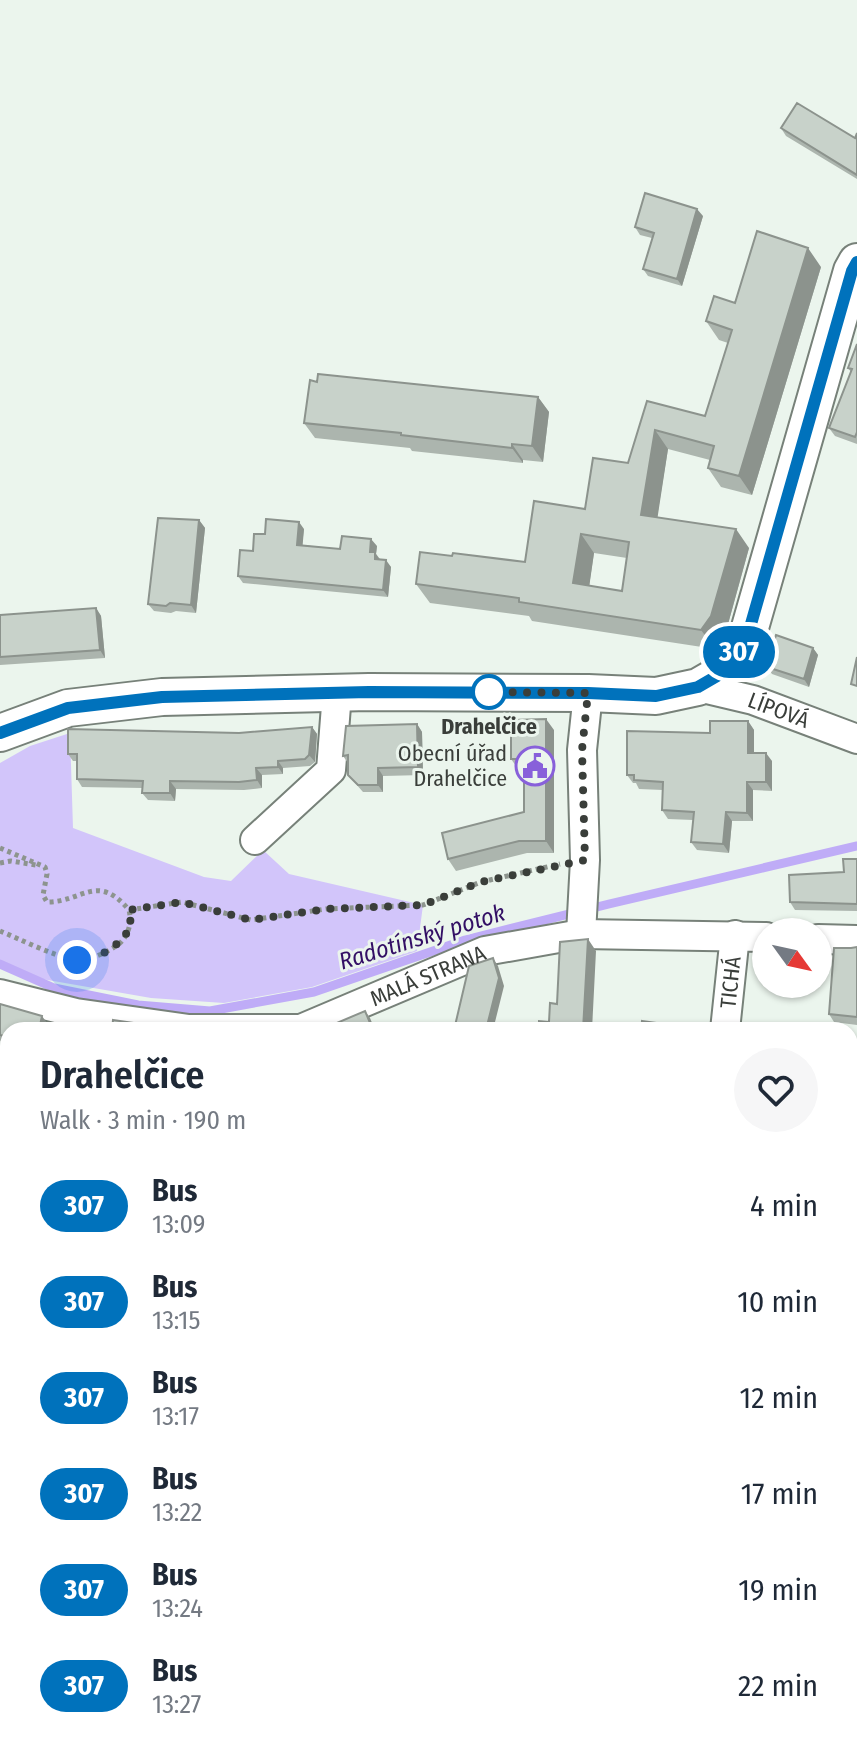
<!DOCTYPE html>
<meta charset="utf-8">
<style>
body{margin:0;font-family:"Fira Sans Condensed",sans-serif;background:#f6f6f7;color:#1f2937;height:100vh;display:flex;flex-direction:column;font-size:30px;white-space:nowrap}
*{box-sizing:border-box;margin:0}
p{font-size:26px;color:#747a83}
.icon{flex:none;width:44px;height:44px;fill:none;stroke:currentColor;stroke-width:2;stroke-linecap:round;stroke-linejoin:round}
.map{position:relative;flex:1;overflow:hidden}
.panel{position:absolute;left:0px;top:1022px;width:858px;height:728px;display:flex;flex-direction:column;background:#fff;border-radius:24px 24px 0 0;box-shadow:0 2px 6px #0004}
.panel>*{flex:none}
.badge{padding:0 16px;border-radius:26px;font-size:28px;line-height:52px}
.needle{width:52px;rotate:123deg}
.tools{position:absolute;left:752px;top:918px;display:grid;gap:16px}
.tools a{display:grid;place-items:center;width:80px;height:80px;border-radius:50%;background:#fff;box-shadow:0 2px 6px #0004;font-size:40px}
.you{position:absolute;width:40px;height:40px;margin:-20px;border:6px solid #fff;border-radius:50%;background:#1a73e8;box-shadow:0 0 0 12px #1a73e833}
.map>.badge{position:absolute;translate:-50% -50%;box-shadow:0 0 0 4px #fff}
.round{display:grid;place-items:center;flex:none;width:84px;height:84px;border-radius:42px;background:#f6f6f7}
.overview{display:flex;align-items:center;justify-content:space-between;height:136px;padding:0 40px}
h1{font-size:38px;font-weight:600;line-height:60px}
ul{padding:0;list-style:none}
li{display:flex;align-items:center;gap:24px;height:96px;padding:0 40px}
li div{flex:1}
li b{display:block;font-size:30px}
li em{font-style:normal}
li .badge{min-width:88px;font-weight:700;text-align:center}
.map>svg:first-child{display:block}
.green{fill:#d2c5fa}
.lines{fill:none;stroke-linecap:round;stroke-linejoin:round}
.stream{stroke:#bfacf7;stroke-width:9}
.minor-casing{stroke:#778179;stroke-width:32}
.major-casing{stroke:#778179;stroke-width:40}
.path{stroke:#8d948e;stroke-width:5;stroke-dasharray:4 4;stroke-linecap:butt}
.minor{stroke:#fff;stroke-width:28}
.major{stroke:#fff;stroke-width:36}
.wall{fill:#acb5ae;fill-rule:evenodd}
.shaded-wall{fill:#8c938d}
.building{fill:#c8d2ca;stroke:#8c938d;stroke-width:2;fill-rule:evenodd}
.line-casing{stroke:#fff;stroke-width:18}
.line{stroke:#0072bc;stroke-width:12}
.walk{stroke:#3a3e3a;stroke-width:8;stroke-dasharray:0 14.4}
.stop-dot{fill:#fff;stroke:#0072bc;stroke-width:4}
.labels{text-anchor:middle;stroke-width:6;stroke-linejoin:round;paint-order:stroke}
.street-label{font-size:22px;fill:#3a3e3a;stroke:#ebf5ed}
.stop-label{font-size:22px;font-weight:bold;fill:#3a3e3a;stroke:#ebf5ed}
.poi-label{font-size:22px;fill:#3a3e3a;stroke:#ebf5ed;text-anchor:end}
.water-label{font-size:24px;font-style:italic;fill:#330f65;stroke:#ebf5ed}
</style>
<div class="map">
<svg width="857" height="1750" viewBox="0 0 857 1750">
<rect width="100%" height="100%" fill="#ebf5ed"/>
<path class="green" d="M70,733l3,95 131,49 27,4 32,-31 26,24 134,31 -6,46 -105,36 -88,16 -73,-5 -109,-19 -42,-18v-198l30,-17z"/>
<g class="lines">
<path class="stream" d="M0,964l54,24 84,17 72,6 104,-19 151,-52 144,-36 248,-58"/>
<g class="minor-casing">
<g id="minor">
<path id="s1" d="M698,687l55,13 104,39"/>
<path d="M255,840l76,-70 6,-77"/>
<path d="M581,934l4,-74 -3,-110 6,-57"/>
<path d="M818,939l39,1"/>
<path id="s2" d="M0,994l76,19 113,16h112l184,-78 96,-17 185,3"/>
<path id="s3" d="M725,1030l10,-95"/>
<path d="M271,1750l1,-8"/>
<path d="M523,1750v-8"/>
<path d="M692,1750l1,-8"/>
</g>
</g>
<g class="major-casing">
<path id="major" d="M0,733l68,-25 94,-11 207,-5 219,1 68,3 42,-9 19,-11 18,-17 12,-21 105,-367 5,-9"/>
</g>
<path class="path" d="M0,848l45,19 2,7 -4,21 4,7c36,0 50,-30 82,8l53,-8 69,18 75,-11 97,-4 58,-23 79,-18
M0,863l11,-2 25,4
M0,931c20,8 57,27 78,29 13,0 30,-8 41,-16 10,-9 13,-22 10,-34"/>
<use href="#minor" class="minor"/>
<use href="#major" class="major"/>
</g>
<path class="wall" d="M781,128l74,10 2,-5v46l-71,-43z
M703,216l-21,70 -34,-10 -5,-7 9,-31 -12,-3 -5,-8z
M821,267l-69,228 -31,-8 -13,-19 2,-8 -42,-11 -11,68 92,31 -24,87 -10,14 -183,-28 -3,-5 -99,-13 -14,-19 36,-28 73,6 60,-53 43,-46 19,-62 58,15 23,-73 -9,-3 -13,-19 29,-18zM594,553l33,5 -5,33 -33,-5z
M857,344v100l-22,-8 -6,-8 22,-56 -3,-4z
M317,382l221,15 11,15 -6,50 -20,-2v3l-111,-12 -2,-3 -95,-10 -11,-15z
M199,520l6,8 -9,85 -20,-2 -5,2 -17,-2 -6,-7z
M304,529l-2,16 38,4 37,-3 -1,8 4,5 11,8 -3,30 -145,-14 -5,-7 27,-42z
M96,608l5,8 4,42 -105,7v-50z
M813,648l5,7 -9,32 -37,-13 -5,-7z
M748,721l6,9v23l18,8v30l-19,-1v31h-21l-3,32 -32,-3 -6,-8 2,-22 -25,-1 -6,-9 1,-20 -24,-1 -3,-6h-3l-6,-8 83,-42z
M417,724l5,8 1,43 -40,1v16h-20l-15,-17v-12l-5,-7z
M312,727l5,7 -2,28 -5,4 -27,2v6l-21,1v13l-18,2 -68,-1 -1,12 -27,-1 -6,-7 1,-5 -61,-1 -5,-8v-18h-4l-5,-7 171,-21z
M554,730v123h-27l-71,18 -8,-12 76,-47v-42h-5l-8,-11z
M857,859v52l-62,-1 -5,-8 54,-30z
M857,947v78l-23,-3 -5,-8 22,-66z
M0,1004l47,19 -1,7h-38v13l-8,-2z
M850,1222l7,1v79h-7z
M850,1498l7,1v69h-7z
M599,1742h48l-1,8h-48z"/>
<path class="shaded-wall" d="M697,209l6,7 -21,70 -5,-7z
M808,248l13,19 -69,228 -13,-19z
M538,397l11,15 -6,50 -11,-16z
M655,430l13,19 -13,85 -14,-19z
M512,444l11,16v3l-11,-15z
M199,520l6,8 -9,85 -5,-8z
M299,522l5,7 -2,23 -5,-7z
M736,529l13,19 -24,87 -10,14 -14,-19z
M581,534l13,19 -7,49 -14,-19z
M371,539l6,7 -1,8 4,6v6l-10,-14z
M386,560l5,7 -3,30 -5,-7z
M96,608l5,8 4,42 -5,-8z
M813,648l5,7 -9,32 -5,-8z
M546,719l8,11v123l-8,-12z
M748,721l6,9v31l-6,-8z
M417,724l5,8 1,43 -5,-8z
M312,727l5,7 -2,28 -6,-7z
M766,753l6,8v30l-6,-9z
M278,761l5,7v6l-5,-7z
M256,768l6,7v13l-5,-8z
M378,768l5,8v16l-5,-7z
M170,781l6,8 -1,12 -5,-8z
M747,782l6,8v31l-6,-8z
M726,812l6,9 -3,32 -6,-9z
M588,939l8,12 -4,79h-9z
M493,958l5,8 6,20 -11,44h-7z
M365,1011l5,7 5,12h-2z
M42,1016l5,7 -1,7h-7z
M209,1742h12l-1,8h-12z
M632,1742h2l6,8h-9z
M638,1742h9l-1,8h-2z"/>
<path class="building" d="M797,103l58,35 2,-5v42l-76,-47z
M645,193l52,16 -20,70 -34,-10 11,-36 -19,-6z
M757,231l51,17 -69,228 -31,-8 6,-22 -59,-16 -14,85 95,14 -25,87 -10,14 -182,-28v-4l-103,-14 4,-32 32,4 1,-3 72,9 9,-61 51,8 8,-51 35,5 19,-62 58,15 27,-86 -26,-9 8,-25 21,7zM581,534l48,8 -7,49 -49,-8z
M857,344v88l-2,5 -26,-9 23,-59 -4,-1z
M318,374l220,23 -6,49 -20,-2v4l-111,-13v-2l-97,-10 6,-43 7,2z
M158,518l41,2 -8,85 -21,-2 -4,3 -18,-2z
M266,519l33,3 -2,23 43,4 2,-13 29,3 -1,13h5v7l11,1 -3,30 -145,-14 2,-26 13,1 1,-17h11z
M96,608l4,42 -100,7v-42z
M776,635l37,13 -9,31 -37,-12z
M857,657v29l-6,-2z
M546,719v122h-27l-71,18 -6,-26 82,-21v-53h-13v-39z
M710,721h38v32h18v29h-19v31l-21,-1 -3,32 -32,-2 3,-30 -32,-2 1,-28 -29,-2v-5h-7v-44l83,2z
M417,724l1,43 -40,1v17h-20l-10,-10v-20l-5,1 3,-30z
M312,727l-3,28 -4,4 -27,2v6l-22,1 1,12 -18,2 -69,-1v12h-28l1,-12 -66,-2v-25h-9v-25l171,4z
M843,859h14v45l-67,-2 -1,-27 55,-3z
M588,939l-5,91h-44v-9l10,1 1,-19 7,1 3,-62z
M857,947v70l-28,-3 5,-66h17z
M493,958l6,20 -13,52h-32l15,-64z
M0,1004l42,12 -3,14h-31v7l-8,-2z
M365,1011l8,19h-39l-2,-5z
M113,1020l62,9 47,1h-110z
M642,1021l37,5v4h-38z
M850,1222l7,1v66l-7,-1z
M850,1498l7,1v62h-7z
M163,1742h46l-1,8h-46z
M599,1742h33l-1,8h-33z
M449,1746l15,1v3h-15z"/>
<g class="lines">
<g class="line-casing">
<path id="line" d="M0,733l68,-25 94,-11 207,-5 219,1 68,3 42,-9 19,-11 18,-17 12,-21 105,-367 5,-9"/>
</g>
<use href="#line" class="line"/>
<path class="walk" d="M77,960c23,-1 43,-14 54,-34l-2,-16 53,-8 69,18 75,-11 97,-4 58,-23 104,-22 -3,-110 6,-57 -99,-1"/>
</g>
<defs>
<g id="civic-ring" transform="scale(2)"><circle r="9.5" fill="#ebf5ed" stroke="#8860da" stroke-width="1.5"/><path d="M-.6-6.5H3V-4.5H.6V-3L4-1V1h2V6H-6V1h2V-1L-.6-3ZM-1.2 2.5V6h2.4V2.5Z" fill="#8860da"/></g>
</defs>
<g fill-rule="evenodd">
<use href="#civic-ring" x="535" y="766"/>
</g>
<circle class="stop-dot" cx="489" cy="692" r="16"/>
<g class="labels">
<g class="street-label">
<text dy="8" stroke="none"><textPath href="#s1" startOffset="84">LÍPOVÁ</textPath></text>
<text dy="8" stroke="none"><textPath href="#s2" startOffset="442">MALÁ STRANA</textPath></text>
<text dy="8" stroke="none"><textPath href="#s3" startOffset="48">TICHÁ</textPath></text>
</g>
<g class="stop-label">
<text x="489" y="734">Drahelčice</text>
</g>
<g class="poi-label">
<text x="507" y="761">Obecní úřad<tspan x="507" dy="25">Drahelčice</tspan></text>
</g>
<g class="water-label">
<text transform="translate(422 937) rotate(-17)" y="8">Radotínský potok</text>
</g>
</g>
</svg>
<div class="tools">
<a><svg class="needle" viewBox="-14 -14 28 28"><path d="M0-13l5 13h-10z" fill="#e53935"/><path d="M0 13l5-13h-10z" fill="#747a83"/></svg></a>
</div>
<div class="you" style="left:77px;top:960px"></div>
<b class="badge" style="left:739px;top:652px;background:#0072bc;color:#fff">307</b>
<section class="panel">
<div class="overview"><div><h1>Drahelčice</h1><p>Walk · 3 min · 190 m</p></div><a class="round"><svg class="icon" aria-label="heart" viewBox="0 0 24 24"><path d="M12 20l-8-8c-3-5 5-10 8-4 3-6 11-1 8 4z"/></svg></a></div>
<ul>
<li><span class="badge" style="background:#0072bc;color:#fff">307</span><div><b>Bus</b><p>13:09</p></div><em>4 min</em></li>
<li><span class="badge" style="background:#0072bc;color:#fff">307</span><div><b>Bus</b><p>13:15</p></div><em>10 min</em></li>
<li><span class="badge" style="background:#0072bc;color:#fff">307</span><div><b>Bus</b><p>13:17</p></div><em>12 min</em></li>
<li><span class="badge" style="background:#0072bc;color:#fff">307</span><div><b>Bus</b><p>13:22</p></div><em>17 min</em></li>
<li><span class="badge" style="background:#0072bc;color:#fff">307</span><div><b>Bus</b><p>13:24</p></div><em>19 min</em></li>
<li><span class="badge" style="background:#0072bc;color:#fff">307</span><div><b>Bus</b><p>13:27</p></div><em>22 min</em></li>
</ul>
</section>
</div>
